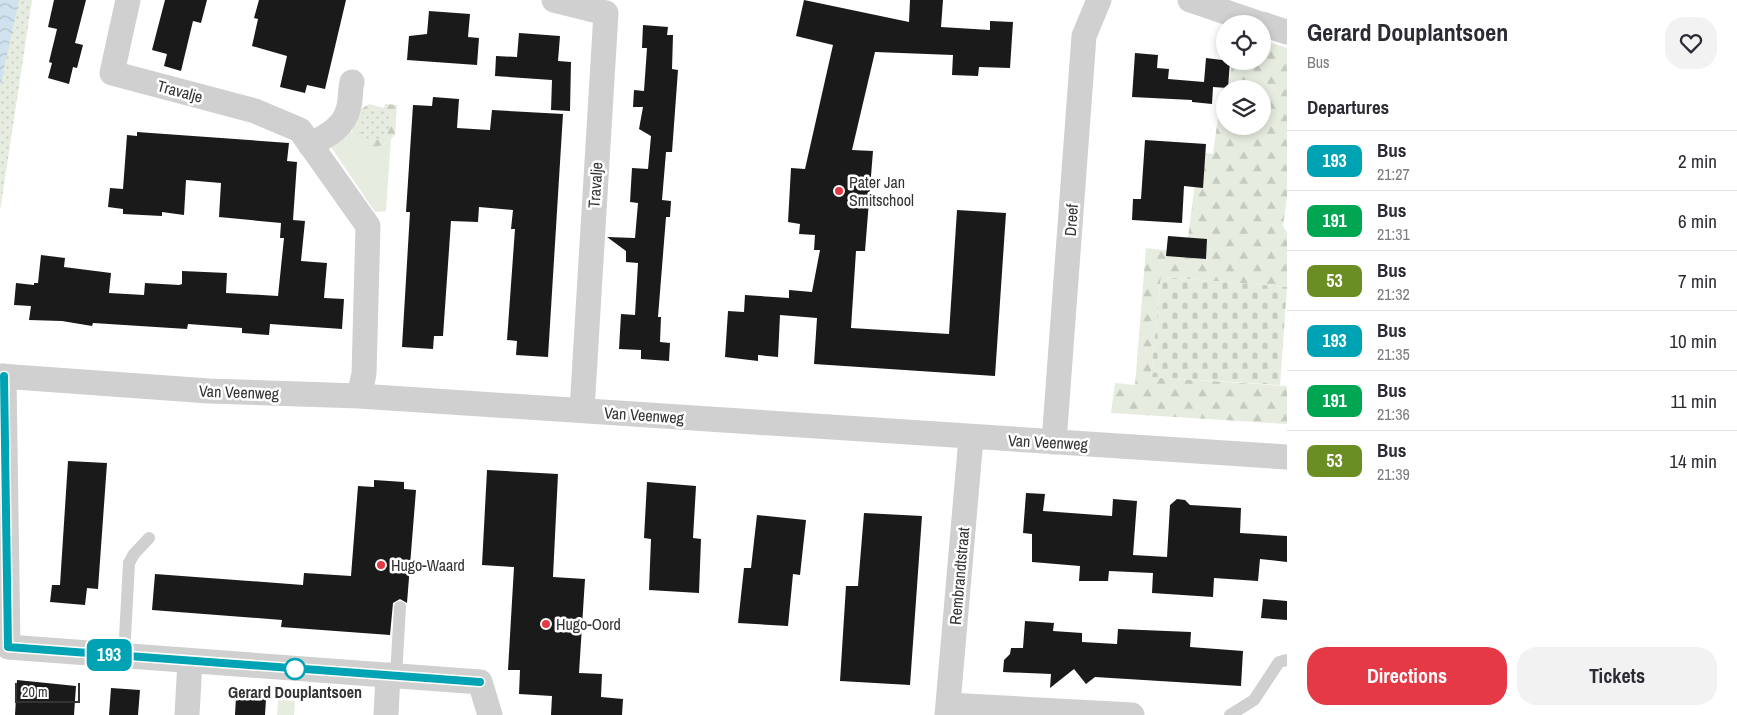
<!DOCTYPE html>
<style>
body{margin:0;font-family:"Archivo Narrow",sans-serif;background:#f2f2f3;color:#2b2b33;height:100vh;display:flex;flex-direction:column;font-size:19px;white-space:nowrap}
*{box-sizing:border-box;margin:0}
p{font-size:16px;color:#7c7c81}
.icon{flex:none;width:28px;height:28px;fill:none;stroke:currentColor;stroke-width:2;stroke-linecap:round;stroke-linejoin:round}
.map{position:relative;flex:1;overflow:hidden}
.details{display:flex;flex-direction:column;background:#fff;width:450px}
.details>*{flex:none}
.badge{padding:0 10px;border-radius:8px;font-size:18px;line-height:32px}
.controls{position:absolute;left:1216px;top:15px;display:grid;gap:10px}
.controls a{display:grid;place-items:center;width:55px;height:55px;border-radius:50%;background:#fff;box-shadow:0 2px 8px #0003;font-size:25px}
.scale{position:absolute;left:15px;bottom:12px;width:65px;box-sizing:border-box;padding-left:5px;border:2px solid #333;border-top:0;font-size:14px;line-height:18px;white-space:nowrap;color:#333;-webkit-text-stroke:4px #fff;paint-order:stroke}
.map>.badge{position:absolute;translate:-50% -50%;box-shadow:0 0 0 2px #fff}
h2{padding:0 20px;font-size:19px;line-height:45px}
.round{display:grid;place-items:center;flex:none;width:52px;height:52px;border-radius:20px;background:#f2f2f3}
.headline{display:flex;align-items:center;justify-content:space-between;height:85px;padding:0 20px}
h1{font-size:24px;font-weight:700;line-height:38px}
.button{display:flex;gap:10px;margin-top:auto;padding:10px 20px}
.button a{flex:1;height:58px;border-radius:20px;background:#e63946;color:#fff;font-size:20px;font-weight:700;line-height:58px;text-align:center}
.button a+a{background:#f2f2f3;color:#2b2b33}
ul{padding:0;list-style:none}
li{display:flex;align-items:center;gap:15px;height:60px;padding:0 20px;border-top:1px solid #e1e1e2}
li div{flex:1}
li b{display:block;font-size:19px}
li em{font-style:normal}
li .badge{min-width:55px;font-weight:700;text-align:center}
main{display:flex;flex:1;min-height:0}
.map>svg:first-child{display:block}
.grass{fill:#e6ecdf}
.forest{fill:url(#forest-firs);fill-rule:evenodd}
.cemetery{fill:url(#cemetery-stones)}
.park{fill:url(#park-dots)}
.water{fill:url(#water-waves)}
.building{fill:#1a1a1a}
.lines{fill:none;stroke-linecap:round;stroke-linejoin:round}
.lane{stroke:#d0d0d0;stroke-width:12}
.street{stroke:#d0d0d0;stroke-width:25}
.line-casing{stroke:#fff;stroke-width:11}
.line{stroke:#00a3b4;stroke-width:8}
.poi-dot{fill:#e63946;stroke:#fff;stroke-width:2}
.stop-dot{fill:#fff;stroke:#00a3b4;stroke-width:2.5}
.labels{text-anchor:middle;stroke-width:5;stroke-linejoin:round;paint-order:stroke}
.street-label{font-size:16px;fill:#333;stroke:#fff}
.poi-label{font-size:16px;fill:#333;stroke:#fff;text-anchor:start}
.stop-label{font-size:16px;font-weight:bold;fill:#333;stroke:#fff}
</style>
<main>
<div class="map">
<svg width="1287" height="715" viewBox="0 0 1287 715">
<defs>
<pattern id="forest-firs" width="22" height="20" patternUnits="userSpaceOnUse" patternTransform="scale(1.25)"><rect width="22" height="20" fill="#e6ecdf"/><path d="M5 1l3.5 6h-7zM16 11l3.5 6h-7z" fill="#c6cbc0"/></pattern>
<pattern id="cemetery-stones" width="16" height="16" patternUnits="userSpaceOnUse" patternTransform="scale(1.25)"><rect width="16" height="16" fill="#e6ecdf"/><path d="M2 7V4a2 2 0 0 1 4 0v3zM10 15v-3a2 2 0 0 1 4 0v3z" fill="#c6cbc0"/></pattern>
<pattern id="park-dots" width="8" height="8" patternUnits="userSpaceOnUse" patternTransform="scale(1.25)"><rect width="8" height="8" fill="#e6ecdf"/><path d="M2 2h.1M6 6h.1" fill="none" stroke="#c6cbc0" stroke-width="1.8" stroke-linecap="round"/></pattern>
<pattern id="water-waves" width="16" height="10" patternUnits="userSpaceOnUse" patternTransform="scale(1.25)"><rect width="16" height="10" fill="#cfe2ee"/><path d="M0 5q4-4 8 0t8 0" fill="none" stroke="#b2c2cd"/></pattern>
</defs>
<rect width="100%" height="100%" fill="#fff"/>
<path class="grass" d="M350,125l1,7 32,13 8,-7 -5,73 -11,1 -46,-68z
M278,700l17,1 -1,14h-17z"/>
<path class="forest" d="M1263,40l24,8v150l-4,28 4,6v55l-126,-10 -10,100 136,9v38l-176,-11 4,-30 20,2 11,-137 40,5 13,-101 14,2 9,-66h5l6,-27h29zM1225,89h37v37h-37z
M369,104l15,4 1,-4 12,1 -2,30c-4,4 -9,8 -13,10 -21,9 -34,-12 -31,-29zM376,108l13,14 -1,10 -12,8 -11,-29z"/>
<path class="cemetery" d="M1161,277l126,10 -7,98 -129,-8z"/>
<path class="park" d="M0,0h32l-32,211z
M358 124a16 16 0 1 1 32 0a16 16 0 1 1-32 0Z"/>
<path class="water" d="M0,0h19l-19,87z"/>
<path class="building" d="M54,0h32l-11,43 8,2 -6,23 -4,-1 -4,17 -21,-6 4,-15 -3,-1 8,-33 -9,-2z
M165,0h42l-6,23 -8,-2 -12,50 -17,-5 3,-12 -15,-4z
M259,0h87l-21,89 -18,-4 -2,8 -25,-6 7,-31 -35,-10 6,-27 -4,-1z
M804,0l105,22 1,-22h33l-2,27 49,3v-9l23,1 -3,46 -31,-1 -1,9 -26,-1 1,-20 -78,-3 -23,98 21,1 -8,100h-9l-5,77 98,6 8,-124 49,3 -11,163 -181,-12 3,-46 -37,-3 -2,42 -20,-2v6l-33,-4 3,-46 16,1 1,-17 44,3v-8l23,2 8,-42h-6l1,-15 -16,-1 1,-10 -12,-2 3,-54 14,1 28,-124 -37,-9z
M429,11l41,3 -2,23 11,1 -2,27 -70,-5 2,-24 18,-2z
M643,25l25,2 -1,8h6l-1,34 6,1 -6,82h-6l-4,48 9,1 -1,16h-4l-8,100h3l-1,25 10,1 -1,18 -28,-2v-9l-22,-1 2,-35 14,1 3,-52 -12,-1v-11l-19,-14 28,1 3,-35 -8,-1 2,-34 16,1 3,-33 -12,-7 4,-22h-10l1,-17 10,1 3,-43h-5z
M519,33l41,3 -2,25 13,1 -1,49 -19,-1 1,-30 -57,-4 1,-20 21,1z
M1135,53l23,2 -1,13 12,1 -1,10 36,3 2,-24 24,3 -2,27 -15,-1 -1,17 -20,-2v-2l-60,-3z
M433,97l26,2 -2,29 33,2 2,-20 71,4 -15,243 -32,-2 1,-14 -10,-1 8,-111h-4l2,-19 -34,-3 -1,15 -27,-1 -8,115h-9l-1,13 -31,-2 8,-135h-4l7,-107 19,1z
M137,132l152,11 -2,18 10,1 -4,58 12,1 -4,40 26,2 -3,35 20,1 -2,30 -72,-5 -1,11 -27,-2v-5l-54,-4 -1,5 -94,-6 -1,3 -30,-5 -33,-1 2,-14 -17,-1 2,-22 18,2v-2h4l3,-28 24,3 -1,9 47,6 -2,20 35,2 1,-12 34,2 3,-1v-13l45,2 -1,20 52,3 6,-58h-4l1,-15 -62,-6 2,-34 -35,-3 -2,35 -22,-3v4l-39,-2v-5l-15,-2 2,-19 13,1 4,-54 10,1z
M1145,140l61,4 -3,44 -19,-2 -2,37 -50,-3 1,-21h8z
M1168,236l39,3 -1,20 -40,-3z
M68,461l39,2 -9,126 -11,-1 -2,17 -35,-3 2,-17h8z
M487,470l71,4 -5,103 32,2 -6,94 23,1 -1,23 22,2 -1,16h-71l1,-19 -33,-2 1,-24h-12l6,-103 -32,-2z
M374,480l30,2v7l12,1 -9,113 -7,-4 -7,4 -3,32 -109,-8 1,-7 -130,-10 3,-36 148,11 1,-12 47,3 7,-90 16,1z
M647,482l49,4 -3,52 8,1 -2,54 -50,-3 2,-51 -7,-1z
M1026,493l19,1 -2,17 69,5 1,-17 24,2 -4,54 34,2 3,-52 7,-6 8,1 5,5 51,3 -1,25 47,3v26l-27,-3 -2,22 -44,-3 -1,19 -61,-4 1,-20 -44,-2 -1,10h-29l1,-15 -48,-4v-28l-9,-1z
M864,513l58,3 -12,169 -70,-4 6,-95h12z
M757,515l49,5 -6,55 -7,-1 -5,52 -50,-3 6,-55h7z
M1263,599l24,2v19l-26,-2z
M1025,621l29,2 -1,8 29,2v9l35,2 1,-15 73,3 -1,15 53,4 -2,35 -146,-9 -9,7 -12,-15 -24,19 1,-14 -48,-2 1,-12 6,-6 1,-6h12z
M17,680l59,6 -2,29h-59z
M111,688l29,2 -2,25h-29z
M236,697l30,2 -1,16h-30z"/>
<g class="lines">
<path class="lane" d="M124,656l5,-93 5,-9 15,-16
M396,676l4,-69
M1230,715l24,-15 25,-38 8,-2"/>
<path class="street" d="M128,0l-16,73 143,38 45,19 68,96 -4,148 -5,22
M554,0l52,13 -24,397
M1190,0l71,24
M1262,24l25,8
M310,145c17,-9 35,-18 39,-39 2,-8 1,-16 3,-24
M0,376l209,15 150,5 928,61
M4,376l4,271 472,35 10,33
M1054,442l30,-406 15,-36
M948,705l184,10
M187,715l3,-54
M386,715l2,-40
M947,715l24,-277"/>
</g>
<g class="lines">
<g class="line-casing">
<path id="line" d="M4,376l4,271 472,35"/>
</g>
<use href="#line" class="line"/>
</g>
<g class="poi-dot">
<circle cx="839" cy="191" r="5"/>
<circle cx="381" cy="565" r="5"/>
<circle cx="546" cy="624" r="5"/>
</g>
<circle class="stop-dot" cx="295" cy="669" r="10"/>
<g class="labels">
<g class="street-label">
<text transform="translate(180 91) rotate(15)" y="6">Travalje</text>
<text transform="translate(595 185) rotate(-86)" y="6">Travalje</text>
<text transform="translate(1071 220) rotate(-86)" y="6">Dreef</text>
<text transform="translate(239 392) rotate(2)" y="6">Van Veenweg</text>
<text transform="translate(644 415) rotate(4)" y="6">Van Veenweg</text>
<text transform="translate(1048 442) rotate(3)" y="6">Van Veenweg</text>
<text transform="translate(959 576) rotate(-85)" y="6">Rembrandtstraat</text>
</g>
<g class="poi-label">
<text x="849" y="188">Pater Jan<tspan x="849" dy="18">Smitschool</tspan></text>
<text x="391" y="571">Hugo-Waard</text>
<text x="556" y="630">Hugo-Oord</text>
</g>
<g class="stop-label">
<text x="295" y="698">Gerard Douplantsoen</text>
</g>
</g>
</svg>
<div class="controls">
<a><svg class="icon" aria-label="locate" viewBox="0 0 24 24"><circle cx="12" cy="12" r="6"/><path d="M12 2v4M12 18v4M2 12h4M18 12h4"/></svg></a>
<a><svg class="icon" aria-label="layers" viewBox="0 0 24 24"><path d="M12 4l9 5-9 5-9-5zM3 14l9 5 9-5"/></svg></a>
</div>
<div class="scale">20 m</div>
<b class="badge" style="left:109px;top:655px;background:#00a3b4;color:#fff">193</b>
</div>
<section class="details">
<div class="headline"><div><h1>Gerard Douplantsoen</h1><p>Bus</p></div><a class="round"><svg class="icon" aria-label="heart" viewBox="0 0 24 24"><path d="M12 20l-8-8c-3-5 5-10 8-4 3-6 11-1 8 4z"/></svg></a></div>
<h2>Departures</h2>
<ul>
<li><span class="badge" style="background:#00a3b4;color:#fff">193</span><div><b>Bus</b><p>21:27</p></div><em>2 min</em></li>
<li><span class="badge" style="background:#00a651;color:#fff">191</span><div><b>Bus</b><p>21:31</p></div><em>6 min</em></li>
<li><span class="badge" style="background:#6b8e23;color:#fff">53</span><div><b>Bus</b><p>21:32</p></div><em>7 min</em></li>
<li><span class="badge" style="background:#00a3b4;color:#fff">193</span><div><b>Bus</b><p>21:35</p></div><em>10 min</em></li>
<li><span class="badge" style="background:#00a651;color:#fff">191</span><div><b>Bus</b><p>21:36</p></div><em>11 min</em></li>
<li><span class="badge" style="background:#6b8e23;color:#fff">53</span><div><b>Bus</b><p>21:39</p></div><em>14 min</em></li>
</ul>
<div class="button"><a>Directions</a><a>Tickets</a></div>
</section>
</main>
